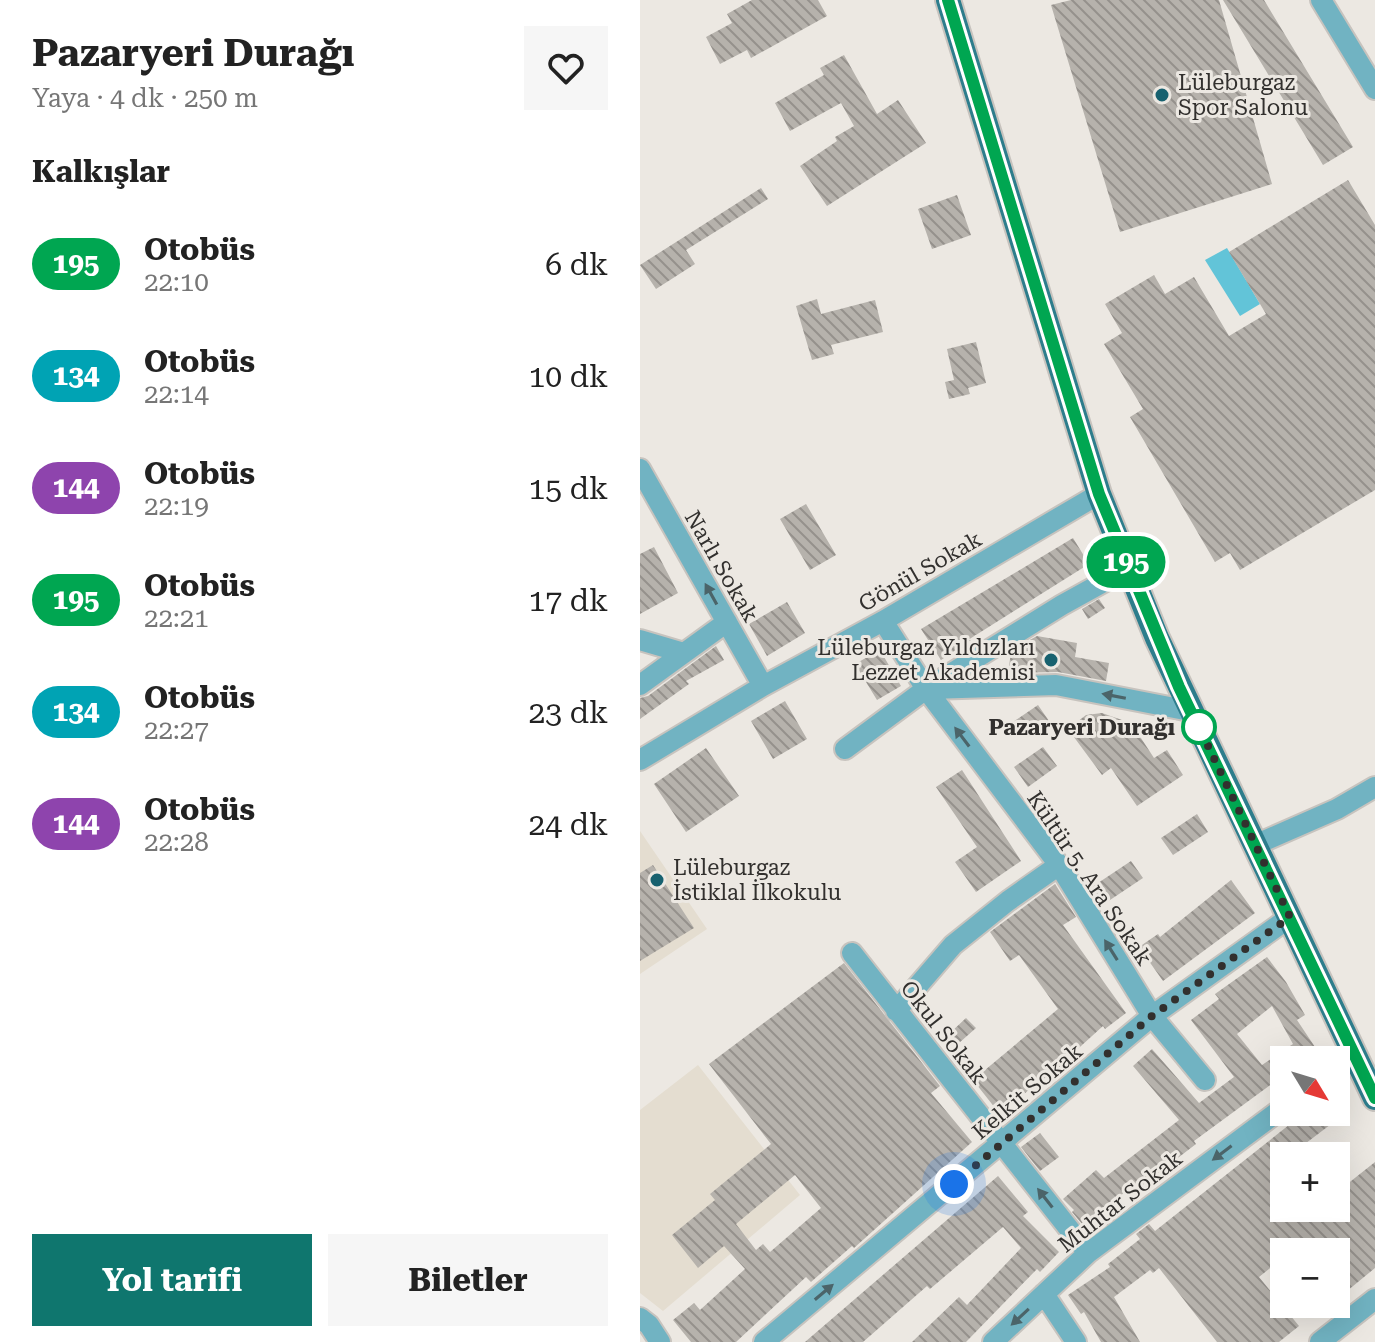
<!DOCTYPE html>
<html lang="tr">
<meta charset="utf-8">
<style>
body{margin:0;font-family:"Roboto Serif",serif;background:#f6f6f6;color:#222;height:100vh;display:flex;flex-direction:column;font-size:30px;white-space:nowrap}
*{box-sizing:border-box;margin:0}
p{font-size:26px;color:#767676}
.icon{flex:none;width:44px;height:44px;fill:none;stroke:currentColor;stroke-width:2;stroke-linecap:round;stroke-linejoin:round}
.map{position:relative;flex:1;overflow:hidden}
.side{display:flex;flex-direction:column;background:#fff;width:640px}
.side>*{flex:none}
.badge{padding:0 16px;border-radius:26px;font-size:28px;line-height:52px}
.needle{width:52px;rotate:128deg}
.tools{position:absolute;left:630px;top:1046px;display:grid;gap:16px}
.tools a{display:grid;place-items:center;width:80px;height:80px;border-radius:0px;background:#fff;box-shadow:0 8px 32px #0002;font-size:40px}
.you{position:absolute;width:40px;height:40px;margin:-20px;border:6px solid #fff;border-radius:50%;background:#1a73e8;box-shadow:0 0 0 12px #1a73e833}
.map>.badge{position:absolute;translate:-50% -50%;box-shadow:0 0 0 4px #fff}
h2{padding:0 32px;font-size:30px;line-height:72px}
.round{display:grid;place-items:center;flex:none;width:84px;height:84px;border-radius:0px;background:#f6f6f6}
.head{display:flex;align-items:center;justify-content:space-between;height:136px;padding:0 32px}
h1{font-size:38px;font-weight:700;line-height:60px}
.cta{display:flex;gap:16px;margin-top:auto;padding:16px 32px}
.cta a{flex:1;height:92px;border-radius:0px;background:#0f766e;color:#fff;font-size:32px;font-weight:700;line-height:92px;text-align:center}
.cta a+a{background:#f6f6f6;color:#222}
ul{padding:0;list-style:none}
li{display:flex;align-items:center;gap:24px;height:112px;padding:0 32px}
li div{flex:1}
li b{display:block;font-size:30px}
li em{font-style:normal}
li .badge{min-width:88px;font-weight:700;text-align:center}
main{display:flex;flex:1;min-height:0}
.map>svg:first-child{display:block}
.built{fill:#e4ddd0}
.water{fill:#62c4d8}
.building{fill:url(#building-back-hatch);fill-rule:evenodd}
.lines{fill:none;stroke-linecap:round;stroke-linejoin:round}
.minor-casing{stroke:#c7c3be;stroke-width:24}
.major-casing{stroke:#c7c3be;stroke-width:28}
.minor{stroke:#71b3c2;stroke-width:20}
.major{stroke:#2d7d8c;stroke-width:24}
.oneway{fill:#4b6469}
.line-casing{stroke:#fff;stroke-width:18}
.line{stroke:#00a651;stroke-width:12}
.walk{stroke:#32302e;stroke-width:8;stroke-dasharray:0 14.4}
.poi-dot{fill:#17616f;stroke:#ece8e2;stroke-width:3}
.stop-dot{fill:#fff;stroke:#00a651;stroke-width:4}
.labels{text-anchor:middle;stroke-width:6;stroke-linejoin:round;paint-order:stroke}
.poi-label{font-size:22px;fill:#32302e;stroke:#ece8e2;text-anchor:start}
.street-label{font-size:22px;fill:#32302e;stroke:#ece8e2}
.stop-label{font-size:22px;font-weight:bold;fill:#32302e;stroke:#ece8e2;text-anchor:end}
</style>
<main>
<section class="side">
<div class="head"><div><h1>Pazaryeri Durağı</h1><p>Yaya · 4 dk · 250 m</p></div><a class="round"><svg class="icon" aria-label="heart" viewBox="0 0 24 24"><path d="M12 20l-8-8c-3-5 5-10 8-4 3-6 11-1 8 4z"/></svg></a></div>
<h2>Kalkışlar</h2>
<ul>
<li><span class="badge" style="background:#00a651;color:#fff">195</span><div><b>Otobüs</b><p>22:10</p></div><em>6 dk</em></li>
<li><span class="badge" style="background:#00a3b4;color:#fff">134</span><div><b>Otobüs</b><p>22:14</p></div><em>10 dk</em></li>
<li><span class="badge" style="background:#8e44ad;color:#fff">144</span><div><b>Otobüs</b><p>22:19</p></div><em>15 dk</em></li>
<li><span class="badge" style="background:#00a651;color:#fff">195</span><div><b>Otobüs</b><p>22:21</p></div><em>17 dk</em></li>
<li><span class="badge" style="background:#00a3b4;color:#fff">134</span><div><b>Otobüs</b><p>22:27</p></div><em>23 dk</em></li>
<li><span class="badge" style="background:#8e44ad;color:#fff">144</span><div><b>Otobüs</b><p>22:28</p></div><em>24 dk</em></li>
</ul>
<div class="cta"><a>Yol tarifi</a><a>Biletler</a></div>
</section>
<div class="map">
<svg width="735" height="1342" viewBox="0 0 735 1342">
<defs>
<pattern id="building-back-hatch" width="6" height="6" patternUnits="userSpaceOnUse" patternTransform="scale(2)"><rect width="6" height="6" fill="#b6b2ac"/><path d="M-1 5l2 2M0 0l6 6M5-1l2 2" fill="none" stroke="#95918c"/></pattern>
</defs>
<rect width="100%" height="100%" fill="#ece8e2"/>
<path class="built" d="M0,831l67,98 -67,45z
M58,1065l102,130 -137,116 -23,-18v-183z"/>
<path class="water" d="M587,248l33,56 -20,12 -35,-56z"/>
<path class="building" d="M112,0h66l9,16 -76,42 -4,-8 -27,14 -14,-27 26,-14 -5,-9z
M431,0h148l53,184 -152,48 -69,-227z
M583,0h41l89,147 -30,18z
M204,55l33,59 21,-14 28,43 -99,63 -27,-40 37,-25 -2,-4 19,-11 -13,-23 -51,28 -15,-28 49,-28 -4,-7z
M708,180l27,45v265l-135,80 -10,-17 -15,9 -85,-145 13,-8 -39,-65 18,-11 -17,-29 49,-29 11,19 29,-17 35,59 37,-22 -37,-62z
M121,188l7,11 -82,51 9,14 -39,25 -16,-24z
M317,195l14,40 -39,14 -14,-40z
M177,299l4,15 54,-14 8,32 -52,13 3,9 -22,6 -16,-54z
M336,342l10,41 -18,5 2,6 -21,5 -4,-17 9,-2 -7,-31z
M166,504l30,51 -26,15 -30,-51z
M433,538l16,26 -121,76h3l-30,20 -20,-31z
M14,547l24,46 -38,21v-60z
M459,599l6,9 -17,11 -6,-10z
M147,602l18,31 -38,23 -18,-32z
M397,636l40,7 -2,14 34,6 -3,18 -48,-9 -50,1 3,-21 6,-4 8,2 1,-8z
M76,646l8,14 -38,21 3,3 -49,35v-21l8,-2z
M240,650l21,36 -24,14 -22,-36z
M145,701l22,38 -34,20 -22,-38z
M398,705l11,16 -25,17 -11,-16z
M462,713l20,7 17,15 15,23 13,-8 16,25 -46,31 -26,-38 -9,7 -34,-46 18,-14z
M403,747l14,19 -29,21 -14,-20z
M66,748l33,48 -53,36 -32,-48z
M322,770l59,91 -45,31 -21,-30 22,-15 -41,-60z
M557,814l11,18 -35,23 -12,-17z
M491,861l12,17 -36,24 -3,-4 -7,4 -8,-13z
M13,865l41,63 -54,33v-88z
M591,880l24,33 -92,68 -24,-34 19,-13 2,3z
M415,884l21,33 -13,8 63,88 -21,16 -2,-3 -33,30 1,2 -72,55 -26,-33 85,-71 -39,-54 -9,6 -20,-29z
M627,957l19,25 19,33 -8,5 22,33 -10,7h-25v15l-90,66 2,3 -65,50 -3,-4 -46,34 -10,-12 2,-2 -11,-11 33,-29 8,8 75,-58 -46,-54 19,-17 47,54 35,-26 -43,-57 28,-21 -4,-5zM632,1006l21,38 -31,21 -25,-31z
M204,963l96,123 -9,7 41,49 -118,106 -2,-2 -41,36 -5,-5 -70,65h-45l-18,-22 21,-17 6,7 45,-41 -21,-23 -26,22 -26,-33 43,-35 -5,-6 61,-50 -62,-80zM155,1175l26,33 -51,44 -7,-8 -7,6 -20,-26z
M326,1018l10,10 -17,15 -9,-10z
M672,1112h35l-58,44h-5v4l-9,7 9,11v30h52v-15l39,-31v106l-28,23 -11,-13v-26h-52v5l-25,20 40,49 -20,16h-62l-58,-74 -6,5 -3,-3 -36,27 26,45h-39l-17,-30 -3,2 -13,-19 42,-28 -2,-3 32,-25 -4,-5 13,-10 6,7 144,-114 2,3z
M400,1133l19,24 -19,14 -19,-24z
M358,1176l30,36 -5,4 36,36 -19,20 -3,-3 -71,73h-54l47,-45 8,8 54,-57 -18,-21 -73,62 -3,-3 -64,56h-58z"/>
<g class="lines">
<g class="minor-casing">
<path id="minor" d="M681,0l54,89
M0,469l123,217
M243,621l43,68 133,176 93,151 53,64
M0,640l44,13
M0,685l87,-63
M289,689l127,-4 134,26
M205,749l81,-60 136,-84 67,-37
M0,760l123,-74 120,-65 216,-127
M615,845l82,-36 38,-22
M212,953l236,300
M256,1011l57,-66 55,-44 51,-36
M696,1068l19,-15
M404,1294l32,48
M0,1318l9,7 11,17
M124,1342l388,-326 138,-99
M353,1342l95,-89 196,-146
M680,1342l55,-43"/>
</g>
<g class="major-casing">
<path id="major" d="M308,0l151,494 58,144 218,460"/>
</g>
<use href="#minor" class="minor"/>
<use href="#major" class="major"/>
</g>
<defs><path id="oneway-solid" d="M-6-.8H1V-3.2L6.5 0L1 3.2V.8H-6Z" transform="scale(2)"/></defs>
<g class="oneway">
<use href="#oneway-solid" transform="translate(71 594) rotate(-119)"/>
<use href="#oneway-solid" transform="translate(474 696) rotate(-169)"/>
<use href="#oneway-solid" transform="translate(322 737) rotate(-127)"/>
<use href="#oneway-solid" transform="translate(471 950) rotate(-122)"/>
<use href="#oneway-solid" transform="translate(582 1153) rotate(143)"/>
<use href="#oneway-solid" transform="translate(405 1198) rotate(-128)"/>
<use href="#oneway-solid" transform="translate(184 1292) rotate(-40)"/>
<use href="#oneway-solid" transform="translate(380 1317) rotate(137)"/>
</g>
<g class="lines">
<g class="line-casing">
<path id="line" d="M308,0l151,494 80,193 196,411"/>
</g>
<use href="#line" class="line"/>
<path class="walk" d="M314,1184l198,-168 138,-99 -91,-190"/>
</g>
<g class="poi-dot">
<circle cx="522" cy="95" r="8"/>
<circle cx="411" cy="660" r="8"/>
<circle cx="17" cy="880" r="8"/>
</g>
<circle class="stop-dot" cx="559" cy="727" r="16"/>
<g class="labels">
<g class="poi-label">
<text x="538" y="90">Lüleburgaz<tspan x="538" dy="25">Spor Salonu</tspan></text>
<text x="395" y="655" text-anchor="end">Lüleburgaz Yıldızları<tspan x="395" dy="25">Lezzet Akademisi</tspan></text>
<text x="33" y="875">Lüleburgaz<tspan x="33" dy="25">İstiklal İlkokulu</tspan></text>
</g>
<g class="street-label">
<text transform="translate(82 566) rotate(60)" y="8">Narlı Sokak</text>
<text transform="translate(280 571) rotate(-30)" y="8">Gönül Sokak</text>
<text transform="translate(450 878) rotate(56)" y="8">Kültür 5. Ara Sokak</text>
<text transform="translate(304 1032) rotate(52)" y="8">Okul Sokak</text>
<text transform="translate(387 1091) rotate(-40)" y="8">Kelkit Sokak</text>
<text transform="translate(480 1201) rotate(-38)" y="8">Muhtar Sokak</text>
</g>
<g class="stop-label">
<text x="535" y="735">Pazaryeri Durağı</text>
</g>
</g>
</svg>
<div class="tools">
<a><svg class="needle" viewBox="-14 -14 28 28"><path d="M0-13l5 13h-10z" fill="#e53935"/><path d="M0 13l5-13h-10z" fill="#767676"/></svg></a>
<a>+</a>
<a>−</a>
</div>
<div class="you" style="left:314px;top:1184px"></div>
<b class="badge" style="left:486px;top:562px;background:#00a651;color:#fff">195</b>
</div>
</main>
